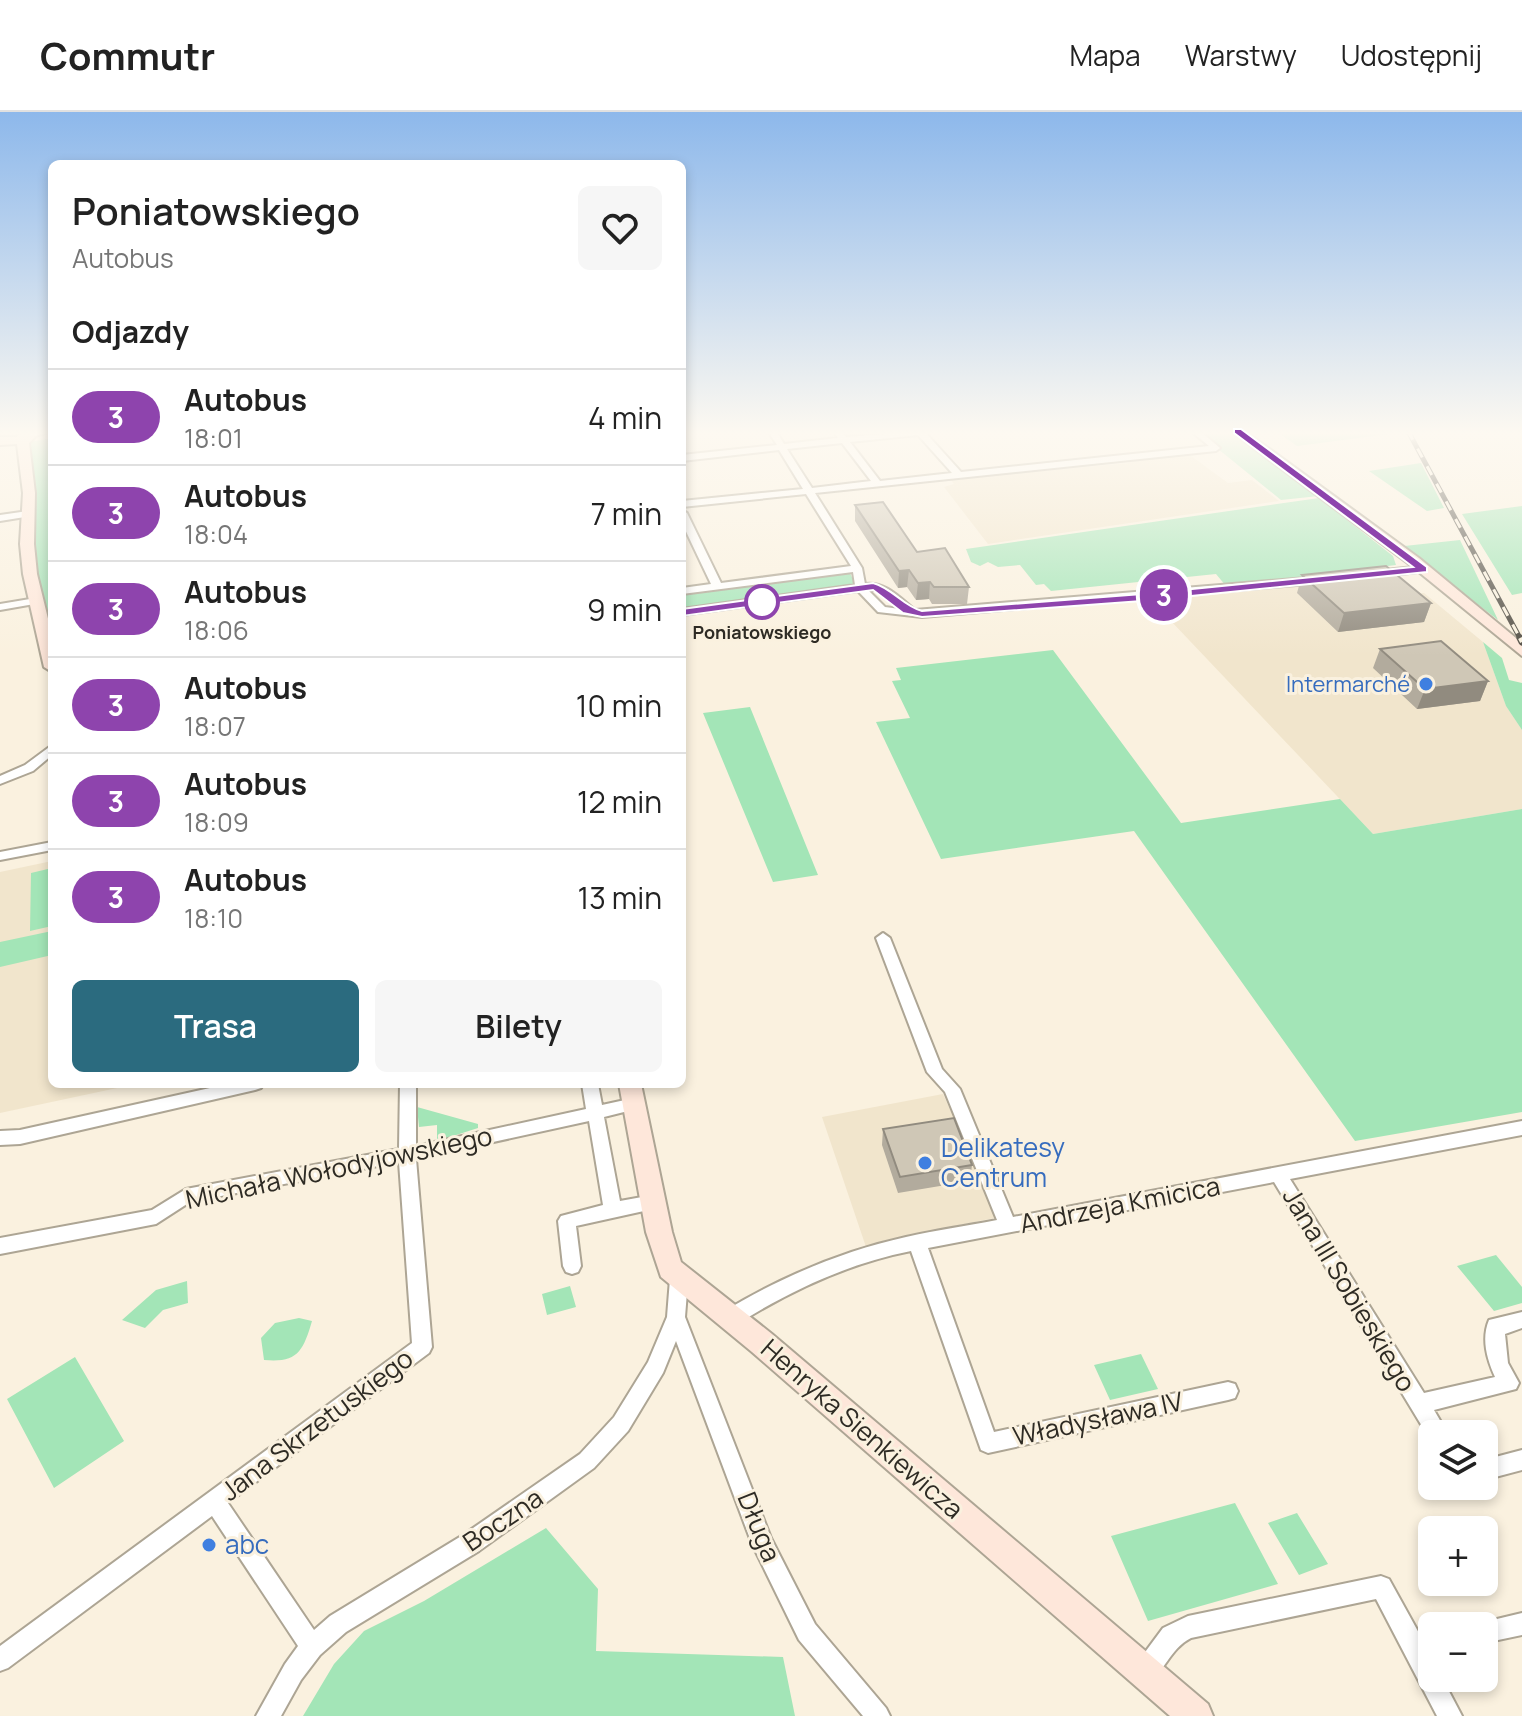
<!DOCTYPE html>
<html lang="pl">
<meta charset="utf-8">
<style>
body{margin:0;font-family:Manrope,sans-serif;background:#f6f6f6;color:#222;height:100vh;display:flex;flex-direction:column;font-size:30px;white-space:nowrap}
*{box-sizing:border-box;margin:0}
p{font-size:26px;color:#767676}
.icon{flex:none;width:44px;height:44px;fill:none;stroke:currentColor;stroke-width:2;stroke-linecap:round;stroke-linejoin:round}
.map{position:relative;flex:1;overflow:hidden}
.panel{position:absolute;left:48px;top:48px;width:638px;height:928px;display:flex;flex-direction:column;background:#fff;border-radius:12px;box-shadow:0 4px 12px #0003}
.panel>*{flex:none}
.badge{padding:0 16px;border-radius:26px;font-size:28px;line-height:52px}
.buttons{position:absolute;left:1418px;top:1308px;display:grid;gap:16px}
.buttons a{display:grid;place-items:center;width:80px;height:80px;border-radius:12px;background:#fff;box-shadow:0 4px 12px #0003;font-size:40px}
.map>.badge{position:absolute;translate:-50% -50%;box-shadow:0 0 0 4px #fff}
h2{padding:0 24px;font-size:30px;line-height:72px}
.round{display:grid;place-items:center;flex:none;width:84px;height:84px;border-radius:12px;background:#f6f6f6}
.summary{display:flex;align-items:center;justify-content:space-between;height:136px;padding:0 24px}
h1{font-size:38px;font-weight:600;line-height:60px}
.cta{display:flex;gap:16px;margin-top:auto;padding:16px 24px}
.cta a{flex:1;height:92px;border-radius:12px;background:#2b6b7f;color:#fff;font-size:32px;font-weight:600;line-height:92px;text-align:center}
.cta a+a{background:#f6f6f6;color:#222}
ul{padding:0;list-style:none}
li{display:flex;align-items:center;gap:24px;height:96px;padding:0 24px;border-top:2px solid #e0e0e0}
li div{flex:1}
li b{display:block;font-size:30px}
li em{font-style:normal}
li .badge{min-width:88px;font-weight:700;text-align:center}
header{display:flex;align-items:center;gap:48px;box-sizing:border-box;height:112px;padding:0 40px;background:#fff;border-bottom:2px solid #e0e0e0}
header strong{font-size:38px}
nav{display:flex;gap:44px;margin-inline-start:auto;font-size:28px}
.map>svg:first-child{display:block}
.built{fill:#f1e5cc}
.green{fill:#a3e5b7}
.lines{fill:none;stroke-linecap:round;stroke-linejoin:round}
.street-casing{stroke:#ada594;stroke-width:4}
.secondary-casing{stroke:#ada594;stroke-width:4}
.street{fill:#fff;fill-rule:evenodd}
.secondary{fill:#fee7da;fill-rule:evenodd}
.rail-far1-casing{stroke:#524e45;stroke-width:5}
.rail-casing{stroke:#524e45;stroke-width:7}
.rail-far1{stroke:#faf1df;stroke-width:3;stroke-dasharray:10;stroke-linecap:butt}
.rail{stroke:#faf1df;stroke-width:4;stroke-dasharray:13;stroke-linecap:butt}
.wall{fill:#b2ab9d}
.shaded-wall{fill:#918b7f}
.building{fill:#cfc7b6;stroke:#918b7f;stroke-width:2}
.line{fill:#8e44ad;stroke:#fff;stroke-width:2}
.stop-dot{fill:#fff;stroke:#8e44ad;stroke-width:4}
.shop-dot{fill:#3f7fe0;stroke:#faf1df;stroke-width:3}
.labels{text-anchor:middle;stroke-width:6;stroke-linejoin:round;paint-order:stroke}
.far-stop-label{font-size:18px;font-weight:bold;fill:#2e2b24;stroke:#faf1df}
.shop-label{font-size:22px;fill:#366cbe;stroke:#faf1df;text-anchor:end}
.near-shop-label{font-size:26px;fill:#366cbe;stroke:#faf1df;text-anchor:start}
.near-street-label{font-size:26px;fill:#2e2b24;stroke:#faf1df}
</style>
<header>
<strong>Commutr</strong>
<nav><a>Mapa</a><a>Warstwy</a><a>Udostępnij</a></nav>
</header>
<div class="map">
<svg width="1522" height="1604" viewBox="0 0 1522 1604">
<rect width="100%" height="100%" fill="#faf1df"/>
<path class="built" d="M1187,341l41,30 24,-3 27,21 -291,43 -44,-57 10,-3 -4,-5 179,-16 -2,-4z
M1392,465l21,17 11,-1 59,49 23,64 16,24v79l-149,25 -221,-233z
M52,749v223h84l-136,29v-241z
M943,982l56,123 -113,23 -20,7 -44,-130z"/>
<path class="green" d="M1196,319h34l89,65 -38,4z
M1307,319h97l1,1 -108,14 -17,-12z
M52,326v208l-20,-105 -3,-99z
M1421,351l23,45 -17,3 -58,-40z
M1319,386l74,58 3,9 -170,21 -10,-12 -165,17 -7,-7 -8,1 -16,-20 -22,2 -10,-5 -8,4 -9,-4 -5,-13z
M1522,394v87l-10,2 -50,-81z
M1460,428l38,80 -65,-50 -38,-23z
M840,460l10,1 5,11 -173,26v-17z
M1483,530l19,16 7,22 13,3v47l-16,-24z
M1053,538l128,173 159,-24 33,35 149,-25v303l-167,29 -221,-310 -193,28 -65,-137 34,-4 -18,-37 9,-1 -5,-12z
M750,595l68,168 -45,7 -70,-169z
M52,756v58l-22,5 1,-58z
M52,819v24l-52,12v-25z
M417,995l61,17v4l-59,19 1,-4 17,-3v-15l-18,2z
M1496,1143l26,32v16l-28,8 -37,-45z
M187,1169l1,22 -25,7 -18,18 -23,-8 34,-30z
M570,1174l6,21 -29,8 -5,-21z
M299,1206l13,3c-9,31 -15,42 -48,39l-3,-22 14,-15z
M1141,1242l17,35 -48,11 -16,-35z
M75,1245l49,84 -70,47 -47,-89z
M1235,1391l43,81 -130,37 -37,-85z
M1297,1401l31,51 -29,11 -31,-52z
M546,1416l52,61 -2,62 187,6 12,59h-492l31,-52 30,-33 60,-30z"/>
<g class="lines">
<g class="street-casing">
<path id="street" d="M37,319h15l-24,7 -4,-2z
M768,319h8l8,13 54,-6 -5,-7h8l5,6 78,-6 37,41 248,-26 -18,-15h9l20,17 -4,3 -401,42 47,75 3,16c20,-3 35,14 50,26l404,-33 5,3 -5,3 -397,34 -44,-5 -20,-21 -176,24v-6l173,-24 -2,-13 -171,22v-6l29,-4 -29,-61v-13l5,3 34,70 130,-17 -45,-72 -124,13v-6l121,-12 -24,-39 -97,11v-6l95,-10zM918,323l34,38 -72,8 -30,-39zM842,331l29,38 -59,7 -25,-39zM868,478h8l24,19 -15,-2z
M28,399l3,1v4l-31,5v-6z
M1423,454l5,3 -2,2 -50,6 -5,-3 5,-3z
M36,486l4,1v4l-40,7v-6z
M52,633v10l-19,16 -33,13v-8l25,-11z
M52,730v8l-52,10v-8z
M883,821l7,5 52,131 18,20 53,128 509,-96v14l-232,44 134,214 71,-16c-8,-18 -14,-38 -6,-57l33,-8v16l-17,6 3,29 11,20 -3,6 -82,21 14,24h-16l-1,7 -157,-259 -346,66 66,184 234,-50 7,2 3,7 -3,7 -7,2 -240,53 -7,-3 -70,-199c-62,12 -121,40 -174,73l-7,2 -7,-2 -2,-6 2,-6c56,-34 119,-61 183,-75 30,-7 60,-11 91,-17l-52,-128 -18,-20 -51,-134z
M228,972h35l-2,4 -6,2 -235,54 -20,1v-14l20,-1z
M400,972h16v62l170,-37 -4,-25h16l4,21 32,-7 6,2 2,4 -2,4 -36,9 16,84 33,-6 6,2 3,5 -3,5 -6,2 -77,17 5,40 -3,6 -6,2 -6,-2 -3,-6 -5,-45 3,-5 42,-11 -14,-84 -173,38 16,188 -3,6 -201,150 86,127 16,-14 133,-81 117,-81 34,-37 34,-55 19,-45 3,-38 3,-6 6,-2 6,2 3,6 -3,38 86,221 44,86 71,84 4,8h-27l-64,-76 -47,-96 -76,-203 -13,32 -35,58 -34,37 -115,83 -133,81 -26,23 -19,25 -20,36h-25l29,-52 13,-18 -86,-130 -204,152 -8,3v-25l412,-303 -13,-181 -209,40 -34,22 -156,30v-16l152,-28 34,-21 213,-40z
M1522,1338v20l-38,10v-20z
M1381,1464l8,3 31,56 12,-2v45h10l20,38h-25l-61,-117 -185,39c-22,11 -27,37 -46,45l-8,-4 -4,-8 4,-8 26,-35 25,-12z
M1522,1501v22l-38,8v-17h-9l1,-2z"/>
</g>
<g class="secondary-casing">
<path id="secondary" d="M22,319l13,6 -6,6 6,50 -1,51 3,30 15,61v37l-8,-5 -21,-93 -3,-30 3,-51 -6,-49 -17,1v-8h17z
M1231,319h14l174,127 103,85v13l-113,-92z
M619,972h22l31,148 9,30 91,72 436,370 5,12h-43l-418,-364 -91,-75 -15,-45z"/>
</g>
<use href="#street" class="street"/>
<use href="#secondary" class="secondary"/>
<g class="rail-far1-casing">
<path id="rail-far1" d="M1408,319l113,209"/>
</g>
<g class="rail-casing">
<path id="rail" d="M1520,526l2,4"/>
</g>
<use href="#rail-far1" class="rail-far1"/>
<use href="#rail" class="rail"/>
</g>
<path class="wall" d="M855,393l62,47 52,35 -2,17h-35l-3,-5 -13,1 -9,-13 -9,1 -43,-67z
M1302,463l129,28 -7,19 -86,10 -41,-39z
M1380,537l108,32 -8,20 -63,8 -44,-41z
M883,1017l89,36 -2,16 -72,12 -16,-48z"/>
<path class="shaded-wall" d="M909,458l-2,17 -9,1 1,-17z
M930,470l-1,17 -13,1 2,-17z
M1431,491l-7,19 -86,10 6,-19z
M1488,569l-8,20 -63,8 8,-20z"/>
<path class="building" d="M883,390l34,50 28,-4 24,39h-35l-4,-5 -12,1 -9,-13 -10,1 -44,-66z
M1386,454l45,37 -87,10 -42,-38z
M1441,529l47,40 -63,8 -45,-40z
M954,1006l18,47 -72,12 -17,-48z"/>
<linearGradient id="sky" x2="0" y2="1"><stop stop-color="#8db8eb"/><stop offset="0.59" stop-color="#fdf9f1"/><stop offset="1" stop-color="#fdf9f1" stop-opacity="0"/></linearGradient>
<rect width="1522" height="544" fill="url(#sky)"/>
<path class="line" d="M1234,317h7l186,138v5l-285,29 -220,16 -19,-4 -30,-23 -191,26 -6,-4 6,-3 191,-26c19,5 30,23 49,28l220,-17 271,-27 -179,-134z"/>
<circle class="stop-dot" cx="762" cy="490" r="16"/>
<g class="shop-dot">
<circle cx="1426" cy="572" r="8"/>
<circle cx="925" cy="1051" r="8"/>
<circle cx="209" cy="1433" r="8"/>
</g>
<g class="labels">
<g class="far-stop-label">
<text x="762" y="527">Poniatowskiego</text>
</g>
<g class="shop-label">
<text x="1410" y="580">Intermarché</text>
</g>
<g class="near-shop-label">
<text x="941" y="1045">Delikatesy<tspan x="941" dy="30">Centrum</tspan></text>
<text x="225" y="1442">abc</text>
</g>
<g class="near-street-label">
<text transform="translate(339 1056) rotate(-12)" y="9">Michała Wołodyjowskiego</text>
<text transform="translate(1120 1093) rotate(-11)" y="9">Andrzeja Kmicica</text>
<text transform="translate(1349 1178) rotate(59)" y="9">Jana III Sobieskiego</text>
<text transform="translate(1098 1307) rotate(-12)" y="9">Władysława IV</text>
<text transform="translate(317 1313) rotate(-37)" y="9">Jana Skrzetuskiego</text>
<text transform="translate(862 1317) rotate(41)" y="9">Henryka Sienkiewicza</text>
<text transform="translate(503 1408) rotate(-34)" y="9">Boczna</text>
<text transform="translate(759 1415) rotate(68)" y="9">Długa</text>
</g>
</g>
</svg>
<div class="buttons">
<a><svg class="icon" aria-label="layers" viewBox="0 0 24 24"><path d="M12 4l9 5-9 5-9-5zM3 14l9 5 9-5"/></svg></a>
<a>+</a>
<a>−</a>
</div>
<b class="badge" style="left:1164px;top:483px;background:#8e44ad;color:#fff">3</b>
<section class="panel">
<div class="summary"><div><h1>Poniatowskiego</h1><p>Autobus</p></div><a class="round"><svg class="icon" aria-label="heart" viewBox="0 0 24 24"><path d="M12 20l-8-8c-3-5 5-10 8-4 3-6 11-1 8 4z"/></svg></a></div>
<h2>Odjazdy</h2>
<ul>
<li><span class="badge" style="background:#8e44ad;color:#fff">3</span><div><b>Autobus</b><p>18:01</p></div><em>4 min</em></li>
<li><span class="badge" style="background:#8e44ad;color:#fff">3</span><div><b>Autobus</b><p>18:04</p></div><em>7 min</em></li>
<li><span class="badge" style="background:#8e44ad;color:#fff">3</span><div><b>Autobus</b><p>18:06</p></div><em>9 min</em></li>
<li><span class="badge" style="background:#8e44ad;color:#fff">3</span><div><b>Autobus</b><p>18:07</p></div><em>10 min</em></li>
<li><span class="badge" style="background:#8e44ad;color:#fff">3</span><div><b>Autobus</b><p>18:09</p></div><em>12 min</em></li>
<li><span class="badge" style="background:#8e44ad;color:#fff">3</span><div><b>Autobus</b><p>18:10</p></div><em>13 min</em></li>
</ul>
<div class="cta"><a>Trasa</a><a>Bilety</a></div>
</section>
</div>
